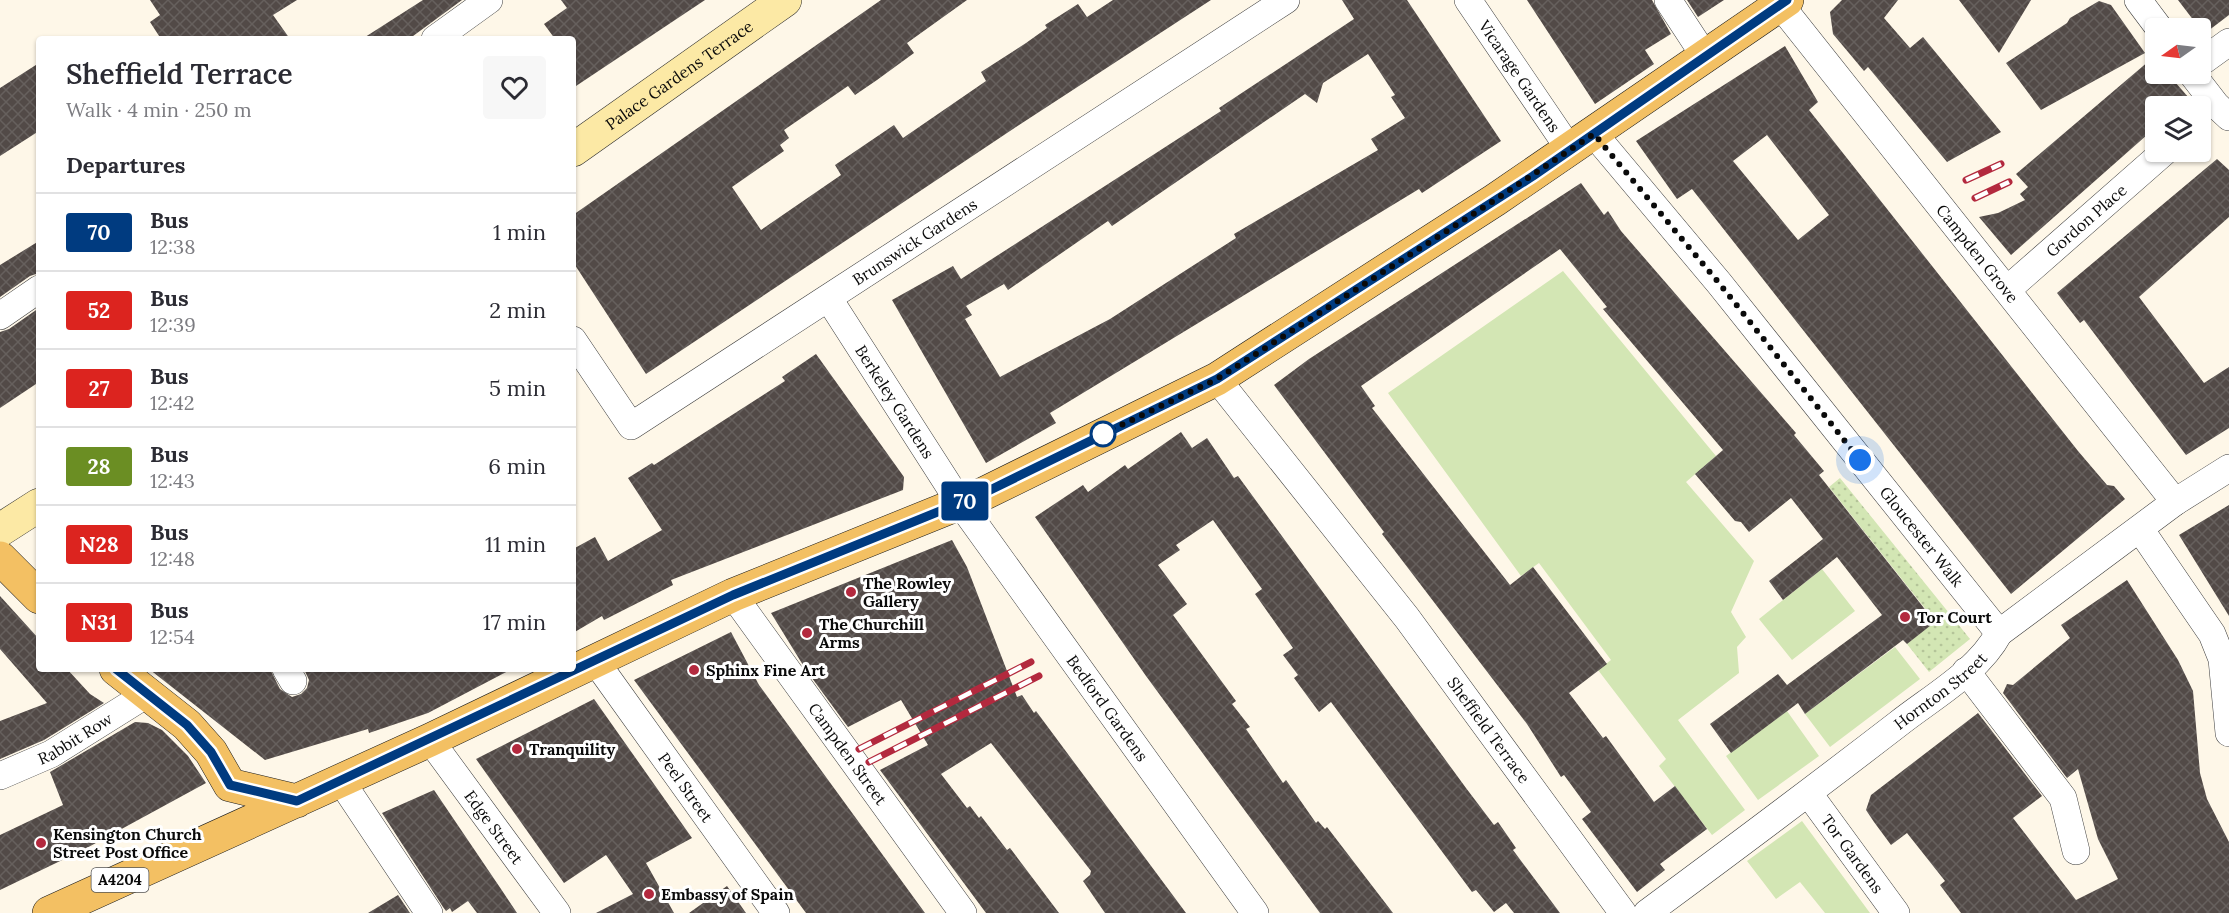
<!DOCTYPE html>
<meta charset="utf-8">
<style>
body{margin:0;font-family:Lora,serif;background:#f7f7f7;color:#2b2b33;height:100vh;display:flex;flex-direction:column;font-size:22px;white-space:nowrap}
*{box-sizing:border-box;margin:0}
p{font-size:20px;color:#7c7c81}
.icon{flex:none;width:33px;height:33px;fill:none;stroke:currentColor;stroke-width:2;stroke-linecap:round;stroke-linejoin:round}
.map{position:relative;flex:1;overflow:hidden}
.side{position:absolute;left:36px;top:36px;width:540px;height:636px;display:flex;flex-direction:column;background:#fff;border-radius:6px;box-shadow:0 2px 4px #0004}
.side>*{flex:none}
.badge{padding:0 12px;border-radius:4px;font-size:21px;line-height:39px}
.needle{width:39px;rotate:256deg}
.buttons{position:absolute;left:2145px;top:18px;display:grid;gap:12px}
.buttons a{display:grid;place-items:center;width:66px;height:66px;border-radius:6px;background:#fff;box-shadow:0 2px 4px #0004;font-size:30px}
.you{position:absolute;width:30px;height:30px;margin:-15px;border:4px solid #fff;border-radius:50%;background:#1a73e8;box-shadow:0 0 0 9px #1a73e833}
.map>.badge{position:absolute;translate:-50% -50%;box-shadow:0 0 0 3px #fff}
h2{padding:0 30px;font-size:22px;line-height:54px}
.round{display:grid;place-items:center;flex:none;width:63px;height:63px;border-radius:6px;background:#f7f7f7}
.overview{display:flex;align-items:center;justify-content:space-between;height:102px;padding:0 30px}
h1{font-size:28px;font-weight:600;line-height:45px}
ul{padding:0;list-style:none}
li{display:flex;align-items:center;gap:18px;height:78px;padding:0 30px;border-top:2px solid #e1e1e2}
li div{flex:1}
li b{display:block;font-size:22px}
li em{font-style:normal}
li .badge{min-width:66px;font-weight:700;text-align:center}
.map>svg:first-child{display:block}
.grass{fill:url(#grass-dots)}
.park{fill:#d3e6b4}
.building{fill:url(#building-cross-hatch);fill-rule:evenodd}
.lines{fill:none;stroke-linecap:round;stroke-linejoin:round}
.minor-casing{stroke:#3d3d3d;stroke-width:28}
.secondary-casing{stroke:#2c2c2c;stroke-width:34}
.primary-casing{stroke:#1b1b1b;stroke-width:34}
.minor{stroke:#fff;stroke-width:27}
.secondary{stroke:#fce9a5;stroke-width:33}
.primary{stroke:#f3c063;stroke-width:33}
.rail-casing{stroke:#b3293e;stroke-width:7}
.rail{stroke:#fff;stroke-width:4.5;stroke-dasharray:14;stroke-linecap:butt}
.line-casing{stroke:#fff;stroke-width:14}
.line{stroke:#003b80;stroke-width:9}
.walk{stroke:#0a0a0a;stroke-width:6;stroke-dasharray:0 10.8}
.stop-dot{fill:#fff;stroke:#003b80;stroke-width:3}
.poi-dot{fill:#b3293e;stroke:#fff;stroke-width:2}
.labels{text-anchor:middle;stroke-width:6;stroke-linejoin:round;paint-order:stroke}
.shield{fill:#fff;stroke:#545454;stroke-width:1.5}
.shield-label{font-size:15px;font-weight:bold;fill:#0a0a0a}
.street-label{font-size:16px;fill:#0a0a0a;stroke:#fff}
.poi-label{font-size:16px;font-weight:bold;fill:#0a0a0a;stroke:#fff;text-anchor:start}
</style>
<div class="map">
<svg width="2229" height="913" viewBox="0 0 2229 913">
<defs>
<pattern id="grass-dots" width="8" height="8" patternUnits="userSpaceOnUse" patternTransform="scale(1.5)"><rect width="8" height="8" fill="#d3e6b4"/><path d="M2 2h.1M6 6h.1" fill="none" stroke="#b4c499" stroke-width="1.8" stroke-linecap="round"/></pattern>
<pattern id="building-cross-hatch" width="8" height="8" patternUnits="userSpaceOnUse" patternTransform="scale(1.5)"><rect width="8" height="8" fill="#524a47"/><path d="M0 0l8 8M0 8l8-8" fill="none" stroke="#66605d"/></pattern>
</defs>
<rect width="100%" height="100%" fill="#fef7e8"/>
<path class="grass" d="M1840,478l130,161 -41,33 -22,-28 28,-23 -106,-134z"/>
<path class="park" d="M1563,271l153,185 -30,26 68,79 -23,51 15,25 -9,10 2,26 -61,47 67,90 -33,25 -53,-69 7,-7 -68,-89 13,-10 -72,-97 -18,13 -133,-183z
M1822,569l33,42 -63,49 -33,-41z
M1895,647l25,32 -90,68 -25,-33z
M1787,711l32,45 -61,44 -32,-44z
M1802,821l68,92h-45l-25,-31 -24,17 -29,-38z"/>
<path class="building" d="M150,0h147l-24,15 17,24h-129l-11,-17 10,-7z
M423,0h39l-53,39h-47z
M561,0h144l-132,88v-49h-18l-11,-15 23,-16z
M881,0h86l-60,43 7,10 -37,27 -22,15 -7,-9 -64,44 5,8 -9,7 4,6 -52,36 29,43 80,-55 -6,-10 59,-40 9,13 83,-57 -5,-9 45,-29 21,-15 -2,-3 33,-21 9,13 26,-17h98l-195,127 -370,247 -73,-112v-47z
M1342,0h65l94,141 -79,52 -3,-4 -369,224 6,10 -70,40 -94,-163 61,-34 8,13 260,-168 -2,-3 135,-89zM1368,54l27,41 -4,2 14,21 -34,21 7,11 -144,84 2,4 -126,81 -110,58 -35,-58 7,-4 -6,-9 38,-22 4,6 100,-69 4,5 193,-132 12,9 6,-20z
M1527,0h125l19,34 -26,16 9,14 -59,40z
M1687,0h37l-26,17z
M1842,0h56l-14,18 26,30 13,-11 78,95 -54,30 -79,-95 -4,4 -31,-37 -3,-22z
M1959,0h72l-32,53z
M2178,0h51v15l-25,19z
M2099,1l12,4 34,48 -104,57 -35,-47 61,-40 3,-5z
M1785,46l33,56 -9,8 269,341 29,34 7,1 11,13 -114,95 -319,-405 -15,10 -41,-58zM1767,135l62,80 -31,25 -65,-79z
M2156,55v19h12l28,32h-40v21l-145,128 -32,-38 19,-4 27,-13 -5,-6 8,-7 -12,-13z
M39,63v68l-39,25v-68z
M2217,159l12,11v47l-90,80 65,86 25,-16v61l-43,27 -102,-135 -4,3 -23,-30z
M1581,183l23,32 4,-4 13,20 175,202 -2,2 30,36 -5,4 116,147 -28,22 -4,-4 -98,74 -7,-11 -67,50 -21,-29 68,-50 9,11 95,-70 -45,-58 -54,43 -14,-19 54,-42 -32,-41 -42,34 -8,-10 -6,-1 -40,-47 28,-24 -120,-141 4,-2 -47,-58 -199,137 14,20 -3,2 138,177 23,-18 74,97 -38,29 34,45 3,-2 48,66 21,-16 32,43 -47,35 5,6 -28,22 -55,-73 9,-7 -27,-37 -3,2 -34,-53 -145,-190 2,-2 -110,-147 35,-26z
M39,241v32l-9,3 -30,21v-32z
M39,308v74l-39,26v-76l9,-3z
M816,354l88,123 -1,13 -232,90 2,5 -69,35 -2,-4 -29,17v-84l22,-12 13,24 54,-31 -34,-52 24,-15 2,2 131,-84 -3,-4z
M1181,432l11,16 15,-10 27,40 4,-2 228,312 28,37 4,-3 18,26 -3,2 47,63h-46l-8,-10 -12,9 -18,-22 -4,2 -141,-190 -12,10 -25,-34 4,-3 -15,-20 10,-7 -38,-54 7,-5 -49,-69 -37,25 4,5 -22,15 29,39 -14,11 63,86 -4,3 18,23 -4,2 37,54 3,-3 30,43 2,-2 7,8 2,-2 66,86h-73l-174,-237 -111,-159 48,-32 5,7 37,-27 3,4z
M2229,505v111l-50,-81z
M952,540l15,27 50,130 5,-2 12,18 2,-2 150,202h-81l-22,-32 7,-6 1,-4 -100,-128 -50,31 26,34 3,-2 9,12 2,-2 26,34 3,-2 49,65h-73l-106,-143 48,-25 -27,-45 -53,27 -42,-57 -35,-57z
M2127,580l51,80 15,31 7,82 7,26 22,43v71h-268l-21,-28 5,-4 -38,-48 -16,12 -17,-23 -8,-12 5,-15 107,-82 64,83 -29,22 63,82 42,-21 -20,-40 -20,-70 -11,9 -64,-85 4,-9 6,1 57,-47 -9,-13z
M0,596l39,43v30h28l23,25 14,9 -60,37 -44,19v-38l47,-18 -47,-54z
M731,632l28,53 166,228h-119l-172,-233z
M149,669h121l10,20 12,8 9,-3 6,-6 2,-8 -5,-11h208l-84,44 -59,20 -1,-4 -103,31z
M594,699l98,139 -46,25 28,50h-78l37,-19 -27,-39 -42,28 -88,-124z
M135,722l13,1 14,7 26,26 18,27 -123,67 -83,40v-55l63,-30 -13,-33z
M434,790l67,99 16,24h-40l-9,-12 -16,11 -2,-4 -4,3 -3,-4 -61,-94z
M727,886l19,27h-57z
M398,895l12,18h-42z"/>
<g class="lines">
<g class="minor-casing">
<g id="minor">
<path id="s1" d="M1468,0l102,150"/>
<path d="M1668,0l38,58"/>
<path d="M2138,0l21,28"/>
<path id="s2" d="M1781,6l394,496"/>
<path d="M435,39l54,-39"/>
<path d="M2200,63l29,-21"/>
<path d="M2192,74l24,31 13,12"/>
<path id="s3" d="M1594,134l125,149 280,350"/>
<path id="s4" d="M2008,289l156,-137"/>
<path id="s5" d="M829,299l131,204 295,410"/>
<path d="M0,316l39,-27"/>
<path id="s6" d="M573,340l58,86 655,-426"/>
<path id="s7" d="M1217,379l190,239 216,295"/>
<path d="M2140,529l72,105 10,25 7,74"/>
<path id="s8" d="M733,595l230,318"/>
<path id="s9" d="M596,662l180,251"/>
<path d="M286,669l7,12"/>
<path d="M1966,671l97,127 13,53"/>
<path id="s10" d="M430,740l127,173"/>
<path id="s11" d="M0,776l51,-22 96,-60"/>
<path d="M341,781l88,132"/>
<path id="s12" d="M1809,794l87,119"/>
<path id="s13" d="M1647,913c84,-62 168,-125 251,-189 34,-27 80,-52 101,-91l176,-131 54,-34"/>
</g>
</g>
<g class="secondary-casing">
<g id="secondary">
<path id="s14" d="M573,150l212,-150"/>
<path d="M0,530l39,-25"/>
</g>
</g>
<g class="primary-casing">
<path id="primary" d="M0,558l39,39
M116,669l71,56 24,27 19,33 67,16
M49,913l381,-173 303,-145 250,-101 234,-115 278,-179 292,-200"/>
</g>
<use href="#minor" class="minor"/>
<use href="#secondary" class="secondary"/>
<use href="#primary" class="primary"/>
<g class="rail-casing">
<path id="rail" d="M1966,180l35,-16
M1975,198l34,-16
M859,749l172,-87
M869,762l170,-86"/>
</g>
<use href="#rail" class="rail"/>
</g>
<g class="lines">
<g class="line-casing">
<path id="line" d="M116,669l71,56 24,27 19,33 67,16 436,-206 249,-101 235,-115 316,-203 254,-176"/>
</g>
<use href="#line" class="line"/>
<path class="walk" d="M1103,434l114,-55 278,-179 99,-66 125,149 141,177"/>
</g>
<circle class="stop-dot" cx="1103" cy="434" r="12"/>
<g class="poi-dot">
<circle cx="851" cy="592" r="6"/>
<circle cx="1905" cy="617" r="6"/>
<circle cx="807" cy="633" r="6"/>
<circle cx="694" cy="670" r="6"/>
<circle cx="517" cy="749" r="6"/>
<circle cx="41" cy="843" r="6"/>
<circle cx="649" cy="894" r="6"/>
</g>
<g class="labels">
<rect class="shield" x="91.5" y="868" width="57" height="24" rx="4.5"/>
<g class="shield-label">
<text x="120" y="885">A4204</text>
</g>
<g class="street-label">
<text dy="6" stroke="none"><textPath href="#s14" startOffset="130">Palace Gardens Terrace</textPath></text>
<text dy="6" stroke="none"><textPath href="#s1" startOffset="92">Vicarage Gardens</textPath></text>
<text dy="6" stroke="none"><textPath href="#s4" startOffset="104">Gordon Place</textPath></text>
<text dy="6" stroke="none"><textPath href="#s6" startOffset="442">Brunswick Gardens</textPath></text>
<text dy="6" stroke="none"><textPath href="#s2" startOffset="316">Campden Grove</textPath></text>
<text dy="6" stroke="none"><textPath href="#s5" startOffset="122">Berkeley Gardens</textPath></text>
<text dy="6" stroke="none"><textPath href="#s3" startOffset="519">Gloucester Walk</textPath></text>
<text dy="6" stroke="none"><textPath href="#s13" startOffset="368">Hornton Street</textPath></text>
<text dy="6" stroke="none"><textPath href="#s5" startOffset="495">Bedford Gardens</textPath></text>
<text dy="6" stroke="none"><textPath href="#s7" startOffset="444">Sheffield Terrace</textPath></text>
<text dy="6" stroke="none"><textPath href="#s11" startOffset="84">Rabbit Row</textPath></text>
<text dy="6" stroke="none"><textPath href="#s8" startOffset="196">Campden Street</textPath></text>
<text dy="6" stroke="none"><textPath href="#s9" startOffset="154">Peel Street</textPath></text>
<text dy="6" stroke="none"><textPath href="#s10" startOffset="108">Edge Street</textPath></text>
<text dy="6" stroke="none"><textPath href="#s12" startOffset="74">Tor Gardens</textPath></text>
</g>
<g class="poi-label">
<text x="863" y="589">The Rowley<tspan x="863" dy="18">Gallery</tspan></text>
<text x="1917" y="623">Tor Court</text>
<text x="819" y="630">The Churchill<tspan x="819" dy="18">Arms</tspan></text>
<text x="706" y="676">Sphinx Fine Art</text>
<text x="529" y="755">Tranquility</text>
<text x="53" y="840">Kensington Church<tspan x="53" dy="18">Street Post Office</tspan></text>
<text x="661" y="900">Embassy of Spain</text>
</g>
</g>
</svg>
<div class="buttons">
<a><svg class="needle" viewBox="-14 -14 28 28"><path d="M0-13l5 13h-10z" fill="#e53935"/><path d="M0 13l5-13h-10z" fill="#7c7c81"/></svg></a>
<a><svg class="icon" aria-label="layers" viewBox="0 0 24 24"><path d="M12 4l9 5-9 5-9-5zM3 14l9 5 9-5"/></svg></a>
</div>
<div class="you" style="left:1860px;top:460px"></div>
<b class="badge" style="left:965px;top:501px;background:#003b80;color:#fff">70</b>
<section class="side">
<div class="overview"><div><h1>Sheffield Terrace</h1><p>Walk · 4 min · 250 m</p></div><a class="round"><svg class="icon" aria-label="heart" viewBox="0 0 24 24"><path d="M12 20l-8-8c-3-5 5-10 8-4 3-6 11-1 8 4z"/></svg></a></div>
<h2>Departures</h2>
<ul>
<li><span class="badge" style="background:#003b80;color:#fff">70</span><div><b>Bus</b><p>12:38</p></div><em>1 min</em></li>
<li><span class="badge" style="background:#dc241f;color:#fff">52</span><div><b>Bus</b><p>12:39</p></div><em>2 min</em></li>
<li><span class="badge" style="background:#dc241f;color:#fff">27</span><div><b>Bus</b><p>12:42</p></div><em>5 min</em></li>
<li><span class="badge" style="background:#6b8e23;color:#fff">28</span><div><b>Bus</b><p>12:43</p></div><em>6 min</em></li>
<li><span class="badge" style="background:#dc241f;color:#fff">N28</span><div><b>Bus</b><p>12:48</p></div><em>11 min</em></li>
<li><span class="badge" style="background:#dc241f;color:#fff">N31</span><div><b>Bus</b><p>12:54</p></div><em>17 min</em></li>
</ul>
</section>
</div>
